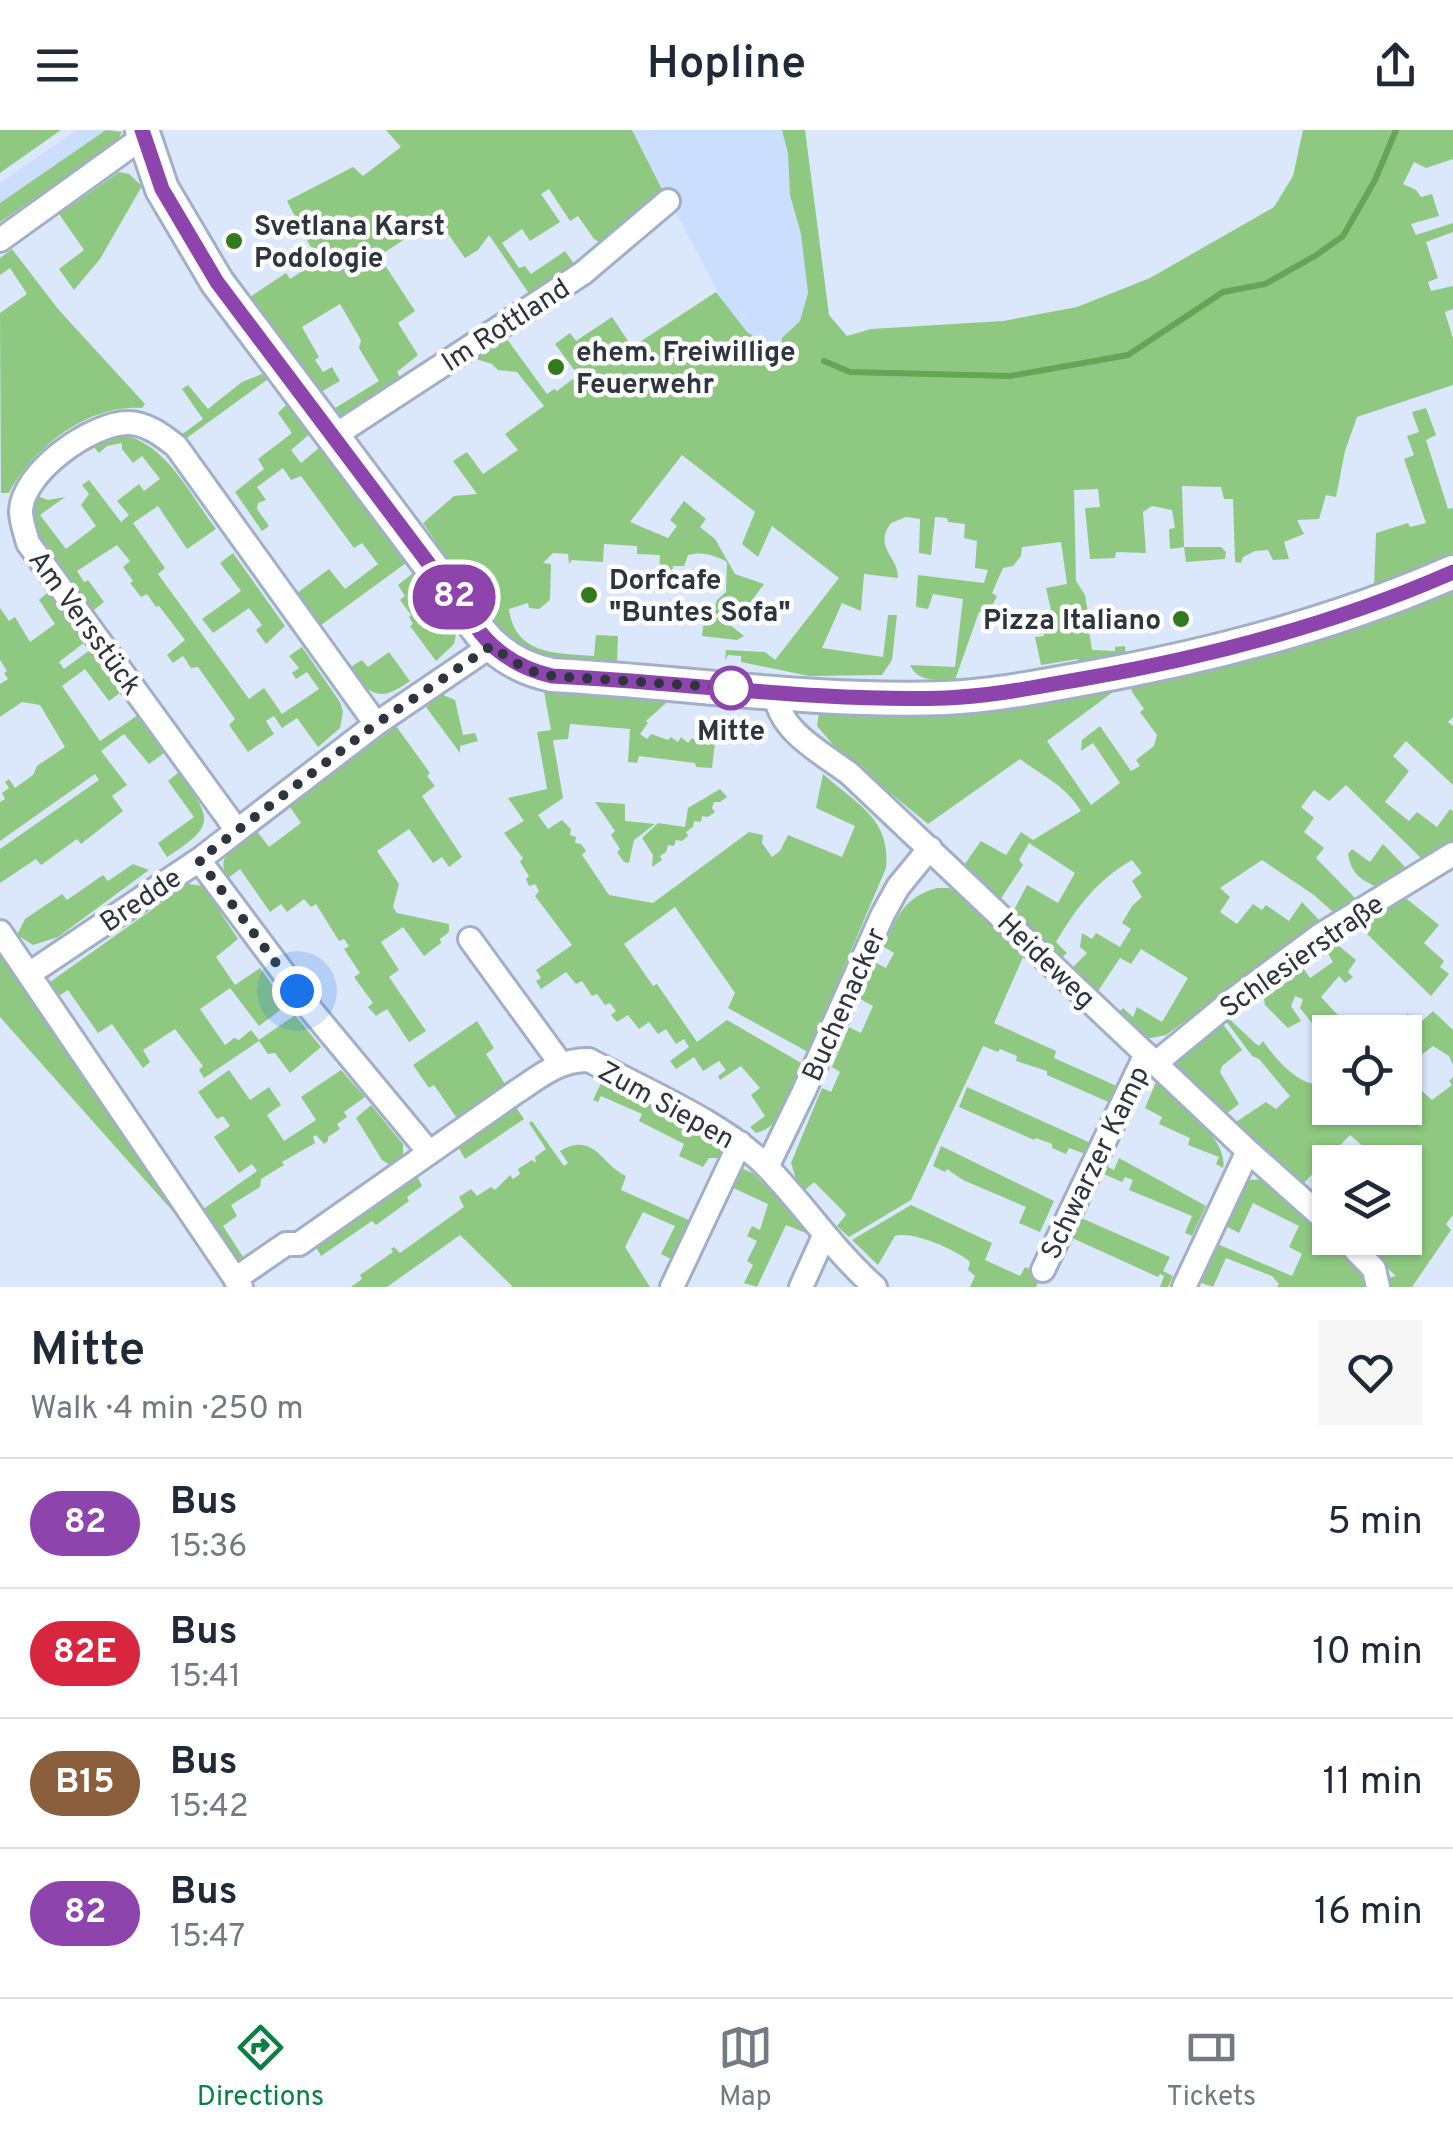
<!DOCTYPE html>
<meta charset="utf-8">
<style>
body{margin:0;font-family:Overpass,sans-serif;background:#f6f6f7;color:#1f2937;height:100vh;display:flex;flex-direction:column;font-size:38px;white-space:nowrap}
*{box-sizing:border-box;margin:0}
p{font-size:32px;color:#747a83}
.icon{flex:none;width:55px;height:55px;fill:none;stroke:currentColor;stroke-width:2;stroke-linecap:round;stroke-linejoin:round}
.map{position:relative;height:1157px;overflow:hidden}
.sheet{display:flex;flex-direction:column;background:#fff;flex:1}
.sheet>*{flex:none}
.badge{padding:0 20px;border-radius:32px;font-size:35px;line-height:65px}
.buttons{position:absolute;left:1312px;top:885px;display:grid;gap:20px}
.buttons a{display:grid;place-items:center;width:110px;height:110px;border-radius:0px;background:#fff;box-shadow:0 2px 8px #0004;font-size:50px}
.you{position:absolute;width:50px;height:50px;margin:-25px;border:8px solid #fff;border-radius:50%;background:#1a73e8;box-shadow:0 0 0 15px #1a73e833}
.map>.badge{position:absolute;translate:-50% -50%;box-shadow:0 0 0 5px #fff}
.round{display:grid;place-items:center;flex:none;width:105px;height:105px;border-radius:0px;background:#f6f6f7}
.overview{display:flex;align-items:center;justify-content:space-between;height:170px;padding:0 30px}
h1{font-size:48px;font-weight:600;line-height:75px}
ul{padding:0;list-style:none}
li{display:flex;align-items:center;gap:30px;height:130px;padding:0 30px;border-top:2px solid #e0e1e3}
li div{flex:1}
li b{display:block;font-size:38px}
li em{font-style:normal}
li .badge{min-width:110px;font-weight:700;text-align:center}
header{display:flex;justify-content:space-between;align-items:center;height:130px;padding:0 30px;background:#fff;font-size:45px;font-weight:600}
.tabs{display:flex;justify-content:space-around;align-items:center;height:140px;border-top:2px solid #e0e1e3;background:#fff;font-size:28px;color:#747a83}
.tabs a{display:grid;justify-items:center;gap:5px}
.tabs .selected{color:#0b8043}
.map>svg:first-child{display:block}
.built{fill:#cbdefd}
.green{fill:#8fc981}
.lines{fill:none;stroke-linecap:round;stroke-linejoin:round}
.stream{stroke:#66a456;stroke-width:6}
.street-casing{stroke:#a1afc7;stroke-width:28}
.secondary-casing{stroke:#a1afc7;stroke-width:38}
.street{stroke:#fff;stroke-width:22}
.secondary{stroke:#fff;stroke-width:32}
.line-casing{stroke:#fff;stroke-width:22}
.line{stroke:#8e44ad;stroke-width:15}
.walk{stroke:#2f353e;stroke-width:10;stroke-dasharray:0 18}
.poi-dot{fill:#337a1e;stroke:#fff;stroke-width:4}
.stop-dot{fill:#fff;stroke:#8e44ad;stroke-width:5}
.labels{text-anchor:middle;stroke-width:9;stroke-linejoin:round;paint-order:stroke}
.poi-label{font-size:28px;font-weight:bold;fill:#2f353e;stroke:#fff;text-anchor:start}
.street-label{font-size:28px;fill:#2f353e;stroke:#fff}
.stop-label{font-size:28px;font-weight:bold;fill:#2f353e;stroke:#fff}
</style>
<header><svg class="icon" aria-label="menu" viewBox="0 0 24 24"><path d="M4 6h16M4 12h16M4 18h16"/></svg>Hopline<svg class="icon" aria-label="share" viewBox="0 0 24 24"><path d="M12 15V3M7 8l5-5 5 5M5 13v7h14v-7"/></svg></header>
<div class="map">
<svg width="1453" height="1157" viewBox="0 0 1453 1157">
<rect width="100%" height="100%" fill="#dbe7fb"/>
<path class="built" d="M77,0h29l-106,73v-20z
M632,0h173l24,185 18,21 -31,43 -69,-47 -23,-29z"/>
<path class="green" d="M0,0h61l-61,43z
M106,0l16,2 -5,9 -117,81v-19z
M386,0h246l31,61 -7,4 -3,12 -47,39 -12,-7 -16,-23 -8,5 -21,-32 -8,5 19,28 -30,19 -8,-12 -20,14 17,25 6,-2 6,8 34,-23 12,17 -45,30 -43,-63 -11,15 -13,8 -28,-40 -58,38 36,55 -17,12 20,32 -21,17 6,10 -62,38 -9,-10 47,-29 -20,-33 2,-8 -21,-36 -38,23 17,30 -4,3 8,12 9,-5 8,14 -21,12 -72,-94 39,-26 4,6 28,-18 -31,-60 66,-34 10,9 38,-29z
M782,0h23l24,185 18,21 24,-7 132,-8 74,-14 73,-29 124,-71 19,-31 10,-46h150v29l-27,9 -12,-6 -11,22 13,6 5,7 11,-3 7,22 -28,8 5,11 37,-12v9l-27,10 12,36 -10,4 3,9 22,-5v23l-8,3 8,27v46l-96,32 -12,34 -9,46 -10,-2 -7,24 -22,1 7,14 -20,8 5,17 -16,1 -5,-10 -13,1 -12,6 -2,6 -6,-1 -2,-63h-9l-3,-12 -39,-1 2,61h37l5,5 -1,7 -39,3 -2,-15 -14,2 -1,-20 6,-1 -3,-18 -20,-4 -9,6 3,41 -30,-1 -1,6 -25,1 -5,-51 15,-1 -2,-18 -24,1 2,91 9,14 3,18 10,-1 5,9 -15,3 4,26 23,1v-4l10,-1 1,10 -47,8 -1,-5 -37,6 -6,-28 9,-1 -1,-14 8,-12 -5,-22 21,-4 -6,-42 -39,5 -1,9 -8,10 -10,2 -11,25 5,3 -9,18 -9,-2 -24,68c-18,-1 -37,3 -45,-15l45,2 8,-68 -30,-5 -5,15 -12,-2 2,-32 66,8 4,-13 -13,-2 2,-27 -13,-3 1,-14 -17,-2 -1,-4 -12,-1 -4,38 -12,-2 1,-34 -14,-2 -15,6c-18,25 7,32 7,55l-34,-4 -3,37 -19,-8 -20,45 61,9 5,-42h9l-5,45 -10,15 -73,1 -68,-14v-6l-13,-1 -3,6 1,-11 39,2 10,8 64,-82 -67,-52 -14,31 -16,-13 13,-32 -73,-57 -52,67 38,16 9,-12 -7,-6 14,-19 22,18 -6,8 15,12 20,35 29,10 -17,23 -8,-5 -14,19 19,15 -7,4 -35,-4 3,-24 8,1 4,-13 9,-8 1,-30c-12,-7 -25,-11 -39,-7l-4,11h-11l-1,11 -13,-1 1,-21 -23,-1v-8l-33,-2 -1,18 -31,-2 -3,4 -1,-10 -15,-1 -10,10 8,1 -1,36 -11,9 -10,-1 -1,-5 -19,6c6,46 46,44 85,47l2,-21 22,1 -1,26c-30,-2 -63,-2 -91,-14 -35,-16 -80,-93 -103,-125l31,-27 23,-2 -24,-33 14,-9 16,22 35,-24 -13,-16 39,-28 -27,-34 -19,-2 -6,-6 -32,-10 44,-19 43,59 7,-5 3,2 21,-16 -23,-31 15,-11 6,8 36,-24 20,30 84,-55 31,40 35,23v-17l18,-17 8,-28 -7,-59 -11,-39 -2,-42z
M119,42l10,2 13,12 -42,73 -26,31 -15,-21 25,-19 -25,-36z
M12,119l46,60 87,95 -3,4c-55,-3 -108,39 -133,85h-8l-1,-180 27,-19 -17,-26 -10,7v-17z
M262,244l6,5 -84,61 -3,-5 22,-16 -21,-30 6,-4 20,24 34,-27z
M288,273l22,31 -19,16 10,13 19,-16 86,116 -85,62 -24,-32 32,-24 16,20 33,-25 -16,-21 -8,5 -53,-72 -10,4 -8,-12 -26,19 9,13 -8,3 -1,6 12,17 -7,5 -27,-39 29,-23 -6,-10 34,-26 -14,-20z
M1426,278l10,27 -10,5 22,69 5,-1v46l-79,33 2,-54 32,-10 2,4 16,-4 -22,-64 10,-4 -7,-19 12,-4 -7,-20z
M123,305c44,9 67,60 93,94l-29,20 -29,-43 -25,17 32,45 -7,6 91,125 15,-11 18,26 37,-25 -12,-17 -11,7 -4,-6 7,-5 -10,-12 13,-9 38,55 3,10 -3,16 -22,19 -21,-29 -15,10 -8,-12 -8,5 8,13 -26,18 -19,-27 6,-6 -37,-52 -7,1 -8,-12 -10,7 -6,-8 18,-15 -26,-34 -3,1 -9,-13 -6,3 -11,-14 3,-2 -10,-14 7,-6 -13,-16 -40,26 7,11 4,-2 16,22 -14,11 -49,-65 -9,-29 3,-24 13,5 17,-3 -25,18 26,34 30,-23 -15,-21 8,-11 -7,-9 7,-5 32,42 8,-7 -12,-14 22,-17 5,7 16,-12 -18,-23 -9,7 -11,-14v-6l-15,3 -8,7 -8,-9z
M233,423l52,73 -19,18 -10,-14 6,-5 -13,-17 -36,25 -11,-14 39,-28 -21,-28z
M413,443l43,61 -2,10 -18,17 -26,-35 3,-2 -4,-7 2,-2 -11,-15 5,-4 -7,-11z
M1453,453v134l-5,5 5,4v59l-47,-44 -13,15 16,15 -24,31 24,19 8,-9 20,15 13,-18 3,2v29l-32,18 -75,-73 -17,16 -15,-11 -13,17 13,11 -10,14 20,16 -8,10 40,41 -23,13 -19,-17 -52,-35 -42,28 10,9 -10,15 17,12 16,-20 9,6 4,-5 23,16 13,-19 19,20 -155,113 -20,4 -29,-25 6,-6 10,9 4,-10 25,15 26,-44 -47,-29 -10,15 -11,-6 -24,36 -25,-25 16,-16 -7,-6 2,-14 10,6 4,-6 24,14 11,-18 -9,-6 10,-17 10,-9 -10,-16 10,-8 -10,-13c-36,21 -55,47 -76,82l11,11 -7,6 -47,-47 14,-27 31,18 17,-30 -46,-30 -10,17 4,5 -23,35 -36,-35 17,-24 25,14 15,-23 12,8 48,-29c-17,-27 -36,-33 -61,-52l-92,65 -92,-76 -19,-22 3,-20 291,-21 2,7 -66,49 44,64 29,-22 -27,-40 -12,8 1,-11 18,-14 31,45 9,-5 -4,-6 18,-14 3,-11 -17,-23 4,-3 -12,-17 -1,-8z
M48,462l37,50 -26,20 5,7 26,-19 31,42 -12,9 -24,-32 -23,17 38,55 38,-26 26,38 -15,11 -25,-30 -23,17 26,34 -15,11 11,15 -42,33 -4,-5 -36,26 -5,-6 -36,24v-34l99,-69 -4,-6 -95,67v-39l5,-3 -3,-6 7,-5 -4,-6 4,-3 6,9 18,-13 4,-9 28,-19 -25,-42 -18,-3 -22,15v-33l8,-5 -4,-6 3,-2 -7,-11v-52l9,13 6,-4 15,25 25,-18 -16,-24z
M389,522l21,29c-31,22 -39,15 -61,-13l13,-8 6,7z
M543,556l102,10 21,7 -20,18 2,2 -8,11 7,5 4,-5 17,6 3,-3 7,5 3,-5 7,6 4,-5 7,5 18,-17 -5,42 -16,-1 -1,-4 -56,-7 -2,7 -9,-1 2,-33 -60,-5 -2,15 -15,1 10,58 -25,17 10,14 14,-9 9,9 -1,6 6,2 -1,6 6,1 5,7 -4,4 27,40 44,8 96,-71 14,3 -1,8 10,14 8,-6 8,-16 54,22 13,-31 -39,-18 7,-34c33,30 68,44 63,94l-78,184 -80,-44 7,-15 -60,-86 -51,37 29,42 4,-2 40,58 30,-22 76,44c-11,26 -17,61 -47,69l-6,-6 15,-11 -14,-21 9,-7 -19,-22 -21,14 -2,-4 8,-6 -7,-9 -16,10 -9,-14 -18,12 -6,-8 19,-14 -5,-8 -8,5 -10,-15 -8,5 -9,-12 -10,7 -11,-14 -11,7 -6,-7 5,-4 -6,-8 -5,2 -8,-11 -5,2 -10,-15 -6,3 -10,-12 -25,17 -5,-8 5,-3 -5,-8 36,-25 -37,-49 4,-5 -4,-7 -6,2 -3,-7 3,-3 -9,-14 3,-4 -19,-25 20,-12 -16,-23 39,-9 -10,-57 14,-2z
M441,564l14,6 8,35 12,-2 3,8 -18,5v7l-34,-46z
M396,596l34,47 -3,3 8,10 -13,10 40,61 -13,10 -7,-10 -9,6 -24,-34 -32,22 22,33 -6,23 4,6 52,11v8l-9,7 1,4 -17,13 -21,-29 -22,15 18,28 -10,7 37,54 -17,11 -22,-33 -11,7 -8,-9 5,-4 -19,-26 6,-4 -16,-24 5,-3 -5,-7 -5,2 -23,-37 -5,3 -7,-8 -17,13 -6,-8 -11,8 -30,-43 -13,10c-13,-24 11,-35 29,-49l13,17 32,-24 -11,-16z
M179,642c31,46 40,52 -12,85l-9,-14 36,-26 -26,-36z
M720,659l7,8 -7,5h-6l-2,6 3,4 -7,5 -6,-1 -1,6 -7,-1 -1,6 -7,5 2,4 -6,5 -6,-1 -2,6 -6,-1 -2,7 -6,4 2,4 -10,7 1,-12 -11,-17 16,-15 27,4 3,-19z
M595,672l30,2v17l30,3 -21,16 -5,23 -5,-1 -7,-10 3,-3 -9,-14 4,-4z
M1383,714l22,23 -30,19c-16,-7 -24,-14 -27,-32l4,-5 18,13z
M133,734l16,6 -91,67 -25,8 -16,-10 8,-16 37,-25 5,6 36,-25 5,6z
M188,754l15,2 35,53 -22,18 19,28 25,-17 27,37 -28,21 -29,-38 -30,21 25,36 9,-7 5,2 12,-10 8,10 36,-25 26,32 -31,26 -15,-20 -7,1 -9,-13 -55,37 -5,-8 4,-4 -28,-37 -32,21 7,12 -7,6 -31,-44 -14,9 -30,-43 -9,6 -9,-14z
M937,758h12l12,7 63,60 -30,68 62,28 -2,7 65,29 -8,16 -64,-28v-4l-31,-10 1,-5 -17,-7 -2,3 -15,-6 -72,154 -62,37 -12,-11 9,-11 -3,-4 -29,-29 -9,8 -9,-11 -5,-16 31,-75 9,4 9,-20 -8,-5 17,-40 12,6 12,-27 -13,-7 16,-36 10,5 8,-15 -10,-6c12,-30 20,-50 53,-59z
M1406,761l1,8 32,26 -15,18 20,18 -4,6 9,7 -18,22 -63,-61 -3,-9 2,-8z
M0,802l241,355h-15l-49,-71 -177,-199z
M1333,811l23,19 -8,12 5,5 -8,6 -6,-7 -18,21 28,30 11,-9 13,14h-34l-8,-8 -12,8 -19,-24 3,-9 -8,-3 -4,10 10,15 -13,7 -23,-23 -1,-6 23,-17 -7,-8 18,-13 12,17 23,-16 -10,-17z
M1433,881l20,19v35l-4,-9 -16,-10 -17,13 -8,-19 -1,-27 12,11z
M1225,885l30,28 4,3 4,-5c11,16 33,42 53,43l14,24h10l6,6 10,-6h49v-11l6,5 10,-12 11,10 20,-15 -3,-4 4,-4v138l-7,9 5,6 -39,57h-135l2,-3 -7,-8 -46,-18 -13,29 -17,-6 19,-38 77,33 10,-22 -13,-7 10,-21 -46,-23 -14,30 -17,-9 27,-44 18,-1 63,53v6h5l26,30 5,16 30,-8 -41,-38h50v-76h-42l-6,-4 8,-10 -15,-13 -50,52 -70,-61 36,-24 10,7 14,-13 -31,-37 -7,-3 -29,-39z
M1219,889l23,31 -20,16 -2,6 19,32 -17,13 -48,-49v-7z
M477,891l17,27 -8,6 19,30 -49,33 -22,-32 -5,3 -16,-23z
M229,940l21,30 19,-13 12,18 -14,10 17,26 32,-21 -15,-23 40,-27 24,27 -21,15 3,5 -10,7 3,5 -12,8v4l-4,3 -8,-9 -3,2 2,6 -33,19 2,3 -23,14 -1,8 -29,18 6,11 -14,10 24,37 -5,4 -40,-57 55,-39 -5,-7 -13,9 -25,-36 16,-11 -7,-10 -6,3 -19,-27z
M602,951l113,61 5,6 2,10h-13l-6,9 -24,-11 5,-12 -45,-23 3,-7 -41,-18 -3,6 -5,-2z
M1156,952c21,20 73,56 67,86l-7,-4 3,-7 -31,-12 2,-7 -31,-14 3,-7 -17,-9z
M967,957l126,57 -5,11 -19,-7 -3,6 -14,-6v-4l-16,-6 -2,2 -75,-33z
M371,975l32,39v16l-8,8 -13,-8 -26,-42z
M515,976l9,13 -59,40 -8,-14z
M532,991l32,45 4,-3 -8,-12c35,-20 41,14 66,25l-5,14 72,32 -18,39 -14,-7 14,-28 -32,-14 -18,35 25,40h-137l-53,-52 -73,52h-36l11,-8 -2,-4 33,-23 -2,-3 3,-2 6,6 64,-46 -5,-10 12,-8 6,7 14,-9 4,3 15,-15 3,4 7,-5 -2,-5 14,-9 4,3 -1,-6 11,-8 -17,-26z
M941,1016l113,55 -14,31 -21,-9 7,-16 -63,-27 -16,-11 -2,3 -12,-6z
M1119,1028l87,48 -14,30 -7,-3 7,-17 -63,-26 4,-10 -8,-3 -3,5 -23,-10 3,-8 12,6z
M738,1037l15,6 57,57 1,5 -25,-10 -29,62 -13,-4 9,-18 -6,-4 10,-20 -10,-5 5,-10 8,4 8,-26 -41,-19z
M415,1042l7,14 -15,11 2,4 -33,24 -4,-4 -51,35 -8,-14z
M911,1075l81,38 -7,17 35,16 5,-9 17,7 -6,13h-66l5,-11 -7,-6 2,-8c-12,-12 -59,-32 -75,-26l-17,29 -26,-25z
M1079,1087l91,40 -7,14 10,5 -5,11h-8l4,-11 -4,-2 -2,3 -88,-40z"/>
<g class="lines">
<path class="stream" d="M824,231l26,11 160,4 118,-21 95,-63 42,-8 50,-28 28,-20 32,-56 21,-50"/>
<g class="street-casing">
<path id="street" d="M0,110l143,-103
M334,306l249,-163 85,-72
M775,562c3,39 46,60 75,82l398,377 82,73
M236,699l-208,-286c-2,-9 -7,-21 -7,-31 0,-39 70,-89 107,-89 18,0 34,12 48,23l200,278
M199,730l113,151 117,141
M0,802l241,355
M470,809l91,125
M29,844l170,-114 177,-136 115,-78
M1156,933l74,-61 89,-66 134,-82
M767,1037l37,-76 79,-177 15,-27 32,-39
M1344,1108l30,31 4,18
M1043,1140l103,-216
M235,1149l51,-35h13l217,-152c23,-15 44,-33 73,-32 55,30 135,63 178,107 38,39 67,84 108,120
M672,1157l68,-144
M801,1157l23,-51
M1184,1157l64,-136"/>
</g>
<g class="secondary-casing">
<path id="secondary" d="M142,0l20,59 55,93 263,350c19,24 43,37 72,43 131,7 263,28 394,23 46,-2 91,-11 136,-19 126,-22 253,-55 371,-107"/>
</g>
<use href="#street" class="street"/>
<use href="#secondary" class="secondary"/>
</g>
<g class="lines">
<g class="line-casing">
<path id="line" d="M142,0l20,59 55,93 263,350c19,24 43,37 72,44 131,6 263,26 394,22 46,-2 91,-11 136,-19 127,-22 253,-55 371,-107"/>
</g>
<use href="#line" class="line"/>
<path class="walk" d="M297,861l-98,-131 177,-136 115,-78 36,24 25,6 179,12"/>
</g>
<g class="poi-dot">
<circle cx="234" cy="111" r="10"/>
<circle cx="556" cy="237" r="10"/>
<circle cx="589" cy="465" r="10"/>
<circle cx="1181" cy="489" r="10"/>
</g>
<circle class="stop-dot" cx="731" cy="558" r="20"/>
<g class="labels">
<g class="poi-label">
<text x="254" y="105">Svetlana Karst<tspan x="254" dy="32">Podologie</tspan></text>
<text x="576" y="231">ehem. Freiwillige<tspan x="576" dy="32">Feuerwehr</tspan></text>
<text x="609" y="459">Dorfcafe<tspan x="609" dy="32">"Buntes Sofa"</tspan></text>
<text x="1161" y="499" text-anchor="end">Pizza Italiano</text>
</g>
<g class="street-label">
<text transform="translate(505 194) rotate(-33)" y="10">Im Rottland</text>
<text transform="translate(86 492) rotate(54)" y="10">Am Versstück</text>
<text transform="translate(140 769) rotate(-34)" y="10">Bredde</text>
<text transform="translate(1301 825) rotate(-35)" y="10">Schlesierstraße</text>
<text transform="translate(1047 830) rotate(44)" y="10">Heideweg</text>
<text transform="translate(843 874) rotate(-66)" y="10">Buchenacker</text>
<text transform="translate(667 974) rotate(29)" y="10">Zum Siepen</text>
<text transform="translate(1094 1032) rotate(-64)" y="10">Schwarzer Kamp</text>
</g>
<g class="stop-label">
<text x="731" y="610">Mitte</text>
</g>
</g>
</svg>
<div class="buttons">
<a><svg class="icon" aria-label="locate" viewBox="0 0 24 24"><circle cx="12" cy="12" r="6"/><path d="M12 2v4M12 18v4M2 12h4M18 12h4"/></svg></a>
<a><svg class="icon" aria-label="layers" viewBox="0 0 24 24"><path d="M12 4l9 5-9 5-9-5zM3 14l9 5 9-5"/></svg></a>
</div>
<div class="you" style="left:297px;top:861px"></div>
<b class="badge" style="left:454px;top:467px;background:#8e44ad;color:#fff">82</b>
</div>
<section class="sheet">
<div class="overview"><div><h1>Mitte</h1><p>Walk · 4 min · 250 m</p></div><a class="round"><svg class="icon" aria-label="heart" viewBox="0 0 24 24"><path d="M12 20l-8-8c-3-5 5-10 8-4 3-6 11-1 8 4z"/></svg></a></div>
<ul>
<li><span class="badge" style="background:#8e44ad;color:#fff">82</span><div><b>Bus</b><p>15:36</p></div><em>5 min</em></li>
<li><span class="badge" style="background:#d7263d;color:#fff">82E</span><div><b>Bus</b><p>15:41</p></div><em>10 min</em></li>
<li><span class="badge" style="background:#8b5e3c;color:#fff">B15</span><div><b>Bus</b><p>15:42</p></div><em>11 min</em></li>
<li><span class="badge" style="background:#8e44ad;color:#fff">82</span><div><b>Bus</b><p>15:47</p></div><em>16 min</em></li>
</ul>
</section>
<nav class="tabs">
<a class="selected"><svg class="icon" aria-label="directions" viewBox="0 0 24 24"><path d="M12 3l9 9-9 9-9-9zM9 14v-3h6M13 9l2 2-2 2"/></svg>Directions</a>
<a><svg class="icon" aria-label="map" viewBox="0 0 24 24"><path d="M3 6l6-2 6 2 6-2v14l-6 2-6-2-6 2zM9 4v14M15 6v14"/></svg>Map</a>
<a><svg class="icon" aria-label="tickets" viewBox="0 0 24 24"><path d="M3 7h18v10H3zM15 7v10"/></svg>Tickets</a>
</nav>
